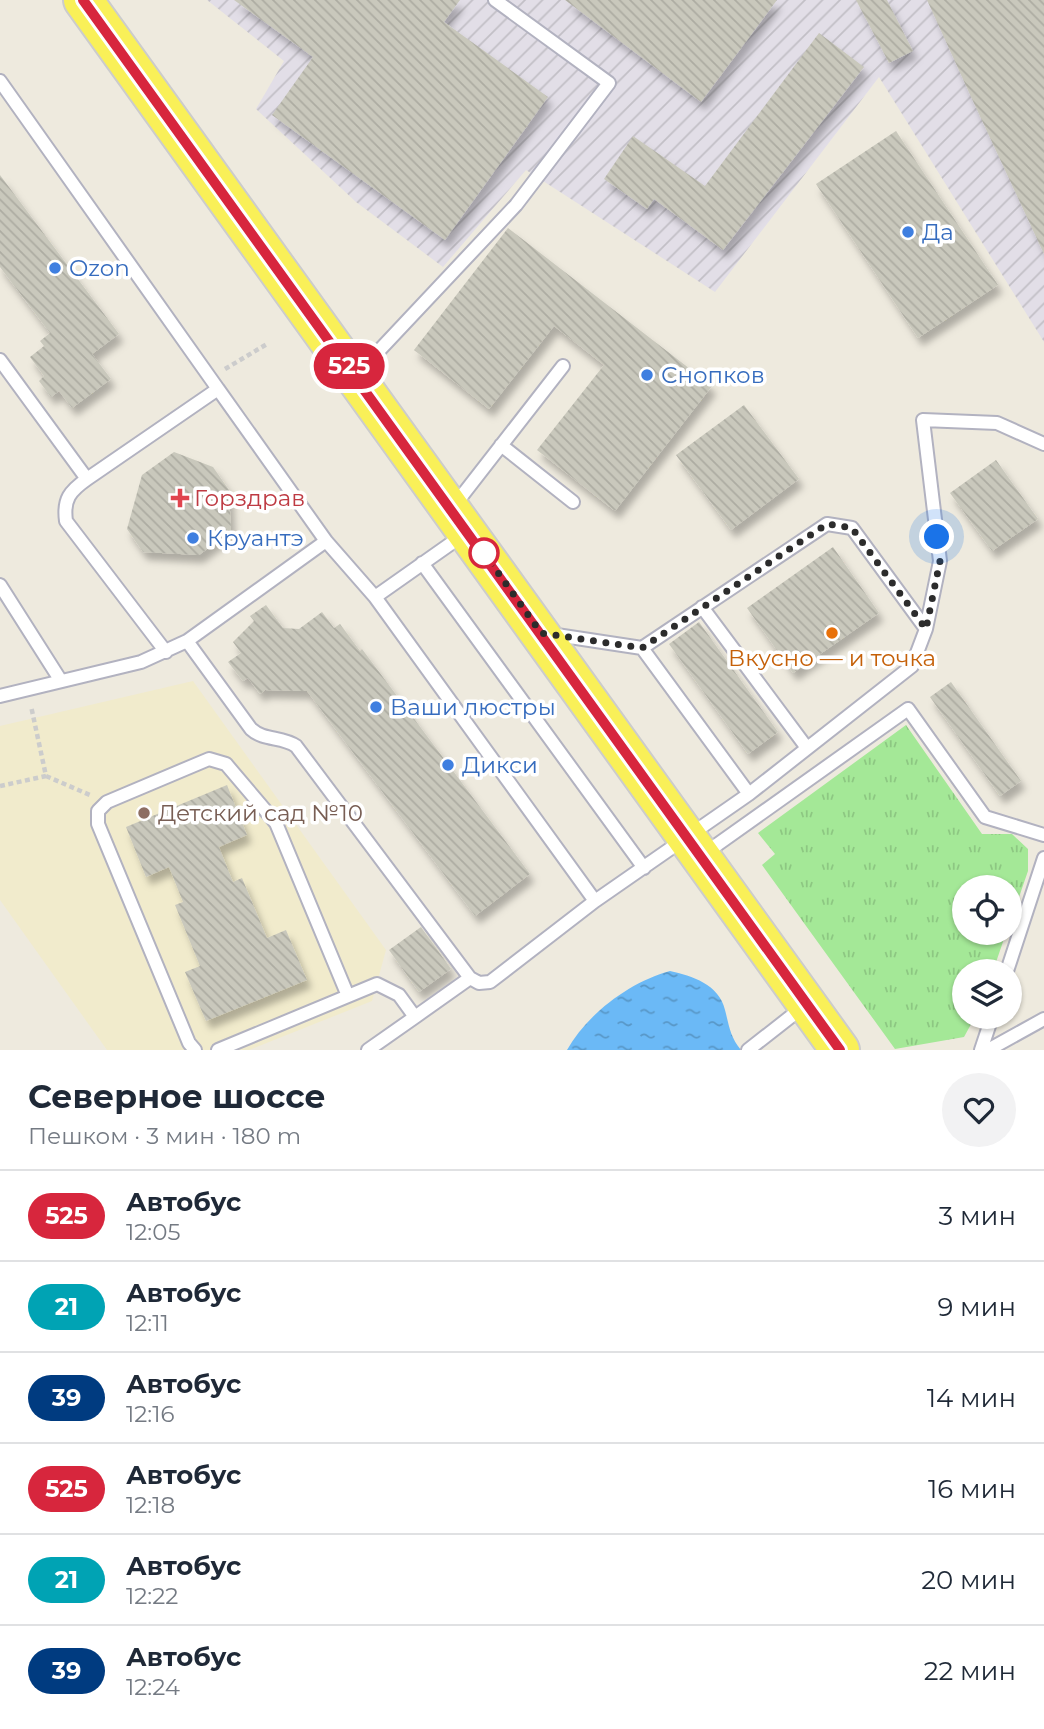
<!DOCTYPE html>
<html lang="ru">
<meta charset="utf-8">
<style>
body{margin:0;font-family:Montserrat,sans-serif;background:#f2f2f3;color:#1f2937;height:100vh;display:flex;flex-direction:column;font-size:26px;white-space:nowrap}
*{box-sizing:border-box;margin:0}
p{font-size:23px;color:#747a83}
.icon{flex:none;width:38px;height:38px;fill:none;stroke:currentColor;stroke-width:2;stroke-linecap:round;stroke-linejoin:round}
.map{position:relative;height:1050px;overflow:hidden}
.sheet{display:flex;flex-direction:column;background:#fff;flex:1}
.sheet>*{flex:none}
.badge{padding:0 14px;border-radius:23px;font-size:24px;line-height:46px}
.fabs{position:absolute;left:952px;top:875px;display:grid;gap:14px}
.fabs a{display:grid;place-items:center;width:70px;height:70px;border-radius:50%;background:#fff;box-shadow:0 2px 5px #0004;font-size:35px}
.you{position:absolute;width:35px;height:35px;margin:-18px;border:5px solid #fff;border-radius:50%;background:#1a73e8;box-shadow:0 0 0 10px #1a73e833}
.map>.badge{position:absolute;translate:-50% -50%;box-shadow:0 0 0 4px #fff}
.round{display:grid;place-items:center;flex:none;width:74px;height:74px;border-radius:37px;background:#f2f2f3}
.summary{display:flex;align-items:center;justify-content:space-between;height:119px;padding:0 28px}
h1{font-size:33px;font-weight:700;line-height:52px}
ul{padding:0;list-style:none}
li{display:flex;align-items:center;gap:21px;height:91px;padding:0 28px;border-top:2px solid #e0e1e3}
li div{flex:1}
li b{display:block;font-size:26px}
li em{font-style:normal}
li .badge{min-width:77px;font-weight:700;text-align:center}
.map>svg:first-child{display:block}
.industrial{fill:url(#industrial-furrows)}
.education{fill:#f1ebcc}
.grass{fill:url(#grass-tufts)}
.water{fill:url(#water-ripples)}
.building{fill:url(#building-back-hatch);filter:url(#shadow)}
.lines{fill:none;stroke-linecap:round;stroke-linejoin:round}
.service-casing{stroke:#b2b2c0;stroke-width:16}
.primary-casing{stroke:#ccc;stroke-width:42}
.path{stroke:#ccc;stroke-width:4.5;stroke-dasharray:5 3.5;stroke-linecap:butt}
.service{stroke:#fff;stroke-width:12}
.primary{stroke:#f9f058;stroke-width:38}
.line-casing{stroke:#fff;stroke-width:16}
.line{stroke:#d7263d;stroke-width:10}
.walk{stroke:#2c2c2c;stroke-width:7;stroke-dasharray:0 12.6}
.shop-dot{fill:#3f7fe0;stroke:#fff;stroke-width:2.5}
.health-dot{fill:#e0444e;stroke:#fff;stroke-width:2.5}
.stop-dot{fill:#fff;stroke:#d7263d;stroke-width:3.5}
.food-dot{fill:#e8710a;stroke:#fff;stroke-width:2.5}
.education-dot{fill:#8d6e63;stroke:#fff;stroke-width:2.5}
.labels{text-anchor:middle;stroke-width:7;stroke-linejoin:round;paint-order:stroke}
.shop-label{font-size:23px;fill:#366cbe;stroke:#fff;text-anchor:start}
.health-label{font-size:23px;fill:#be3a42;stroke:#fff;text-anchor:start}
.food-label{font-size:23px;fill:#c56008;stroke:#fff}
.education-label{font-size:23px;fill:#785e54;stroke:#fff;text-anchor:start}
</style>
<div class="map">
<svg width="1044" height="1050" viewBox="0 0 1044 1050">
<defs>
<pattern id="industrial-furrows" width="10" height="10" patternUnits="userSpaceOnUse" patternTransform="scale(1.75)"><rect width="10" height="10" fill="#e2dee7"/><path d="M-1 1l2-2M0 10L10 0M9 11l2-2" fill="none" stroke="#c2bfc6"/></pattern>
<pattern id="grass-tufts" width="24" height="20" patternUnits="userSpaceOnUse" patternTransform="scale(1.75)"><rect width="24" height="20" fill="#a4e897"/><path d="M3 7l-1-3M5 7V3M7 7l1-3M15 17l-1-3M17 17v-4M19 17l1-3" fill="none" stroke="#8dc782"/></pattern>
<pattern id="water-ripples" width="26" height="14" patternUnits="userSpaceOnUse" patternTransform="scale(1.75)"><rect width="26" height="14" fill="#6bb9f6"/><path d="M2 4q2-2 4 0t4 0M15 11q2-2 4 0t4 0" fill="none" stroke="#5897c7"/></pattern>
<pattern id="building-back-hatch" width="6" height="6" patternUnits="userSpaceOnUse" patternTransform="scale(1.75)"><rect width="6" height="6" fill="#c9c8bc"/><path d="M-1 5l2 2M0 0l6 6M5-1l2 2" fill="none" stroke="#adaca2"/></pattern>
<filter id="shadow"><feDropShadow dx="4.5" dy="8" stdDeviation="3.5" flood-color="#0004"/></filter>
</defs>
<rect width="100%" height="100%" fill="#eeeade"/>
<path class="industrial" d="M207,0h837v342l-165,-265 -164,215 -189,-122 -83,97 -87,-65 -100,-93 28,-48z"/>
<path class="education" d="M193,681l193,269 -14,51 -123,49h-142l-107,-150v-174z"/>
<path class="grass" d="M906,725l76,109h30l16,15v22l-18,52v-36h-46v46h42l-13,38h-29v46h11l-11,20 -69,12 -133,-184 13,-11 -17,-21z"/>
<path class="water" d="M670,971c22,5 49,13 55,39 4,15 5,27 16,40h-174c21,-37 63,-68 103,-79z"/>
<path class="building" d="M234,0h226l-16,22 104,75 -103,143 -173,-125 41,-58z
M565,0h212l-76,102z
M856,0h31l26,51 -24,12z
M927,0h117v254l-72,-155z
M819,33l45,34 -141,183 -69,-51 -7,10 -43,-30 29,-43 72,50z
M896,131l102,154 -80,53 -102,-154z
M0,175l119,159 -27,20 19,25 -39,29 -13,-17 -8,6 -12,-16 5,-5 -14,-19 14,-11 -4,-5 10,-8 -50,-66z
M508,228l204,158 -97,125 -78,-61 67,-85 -50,-39 -65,83 -75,-59z
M744,405l55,74 -68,51 -55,-75z
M174,452l39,15 16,23 2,41 -32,24 -56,-3 -16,-23 15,-54z
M996,460l42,59 -46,32 -42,-58z
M833,547l46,66 -86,60 -46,-65z
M266,605l17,23 16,1 23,-17 12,16 6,-4 20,27 2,-2 168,225 -55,42 -168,-225 -42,-1 -5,4 -12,-16 -5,3 -15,-19 13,-9 -8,-11 21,-21 -4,-5z
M699,622l79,110 -30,22 -79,-110z
M951,682l70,99 -21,15 -70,-99z
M227,785l20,50 -28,12 14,35 9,-4 25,60 19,-8 21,50 -101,41 -21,-49 15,-6 -25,-61 8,-3 -14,-35 -23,10 -20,-50z
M421,927l30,42 -32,23 -30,-42z"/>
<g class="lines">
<g class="service-casing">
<path id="service" d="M0,81l218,308
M0,360l87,119
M358,373l158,-168 93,-122 -114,-83
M501,445l72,57
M454,506l109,-140
M422,563l222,305
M0,585l61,96
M375,597l88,-62
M702,607l105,141
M926,629l14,-68 -17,-141 74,3 47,21
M550,634l92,14 185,-124 25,4 74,101 -14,37 -163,128 -154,107 -105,81 -11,1 -9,-5 -174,-232c-14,-10 -32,-5 -45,-17l-64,-88 139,-100 49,56 220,304
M642,648l107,146
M166,652l-100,-131c-3,-22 4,-30 21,-42l131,-90 108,152
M0,696l141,-34 46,-21
M704,854l204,-145 77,108 59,18
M1007,971l37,-113
M195,1050l-6,-7 -91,-219v-13l9,-9 102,-43 17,5 50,59 72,173
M218,1050l159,-66 22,11 16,22 55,-39
M368,1050l47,-33
M748,1050l55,-43
M981,1050l11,-33
M988,1050l56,-31"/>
</g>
<g class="primary-casing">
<path id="primary" d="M83,0l757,1050"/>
</g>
<path class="path" d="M225,369l42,-25
M46,776l44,19
M0,786l46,-10 -15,-70"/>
<use href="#service" class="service"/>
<use href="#primary" class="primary"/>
</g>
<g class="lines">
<g class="line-casing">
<path id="line" d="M83,0l757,1050"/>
</g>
<use href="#line" class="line"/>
<path class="walk" d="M484,553l57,80 101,15 185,-124 25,4 74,101 14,-68 -3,-24"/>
</g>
<g class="shop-dot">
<circle cx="908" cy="232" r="7"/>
<circle cx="55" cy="268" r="7"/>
<circle cx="647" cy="375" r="7"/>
<circle cx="193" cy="538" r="7"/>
<circle cx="376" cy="707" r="7"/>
<circle cx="448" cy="765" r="7"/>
</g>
<path class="health-dot" d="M176.5 487.5h7v7h7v7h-7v7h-7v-7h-7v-7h7z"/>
<circle class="stop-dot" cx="484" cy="553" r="14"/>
<circle class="food-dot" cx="832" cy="633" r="7"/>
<circle class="education-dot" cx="144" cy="813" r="7"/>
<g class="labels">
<g class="shop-label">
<text x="922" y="240">Да</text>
<text x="69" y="276">Ozon</text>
<text x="661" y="383">Снопков</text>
<text x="207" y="546">Круантэ</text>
<text x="390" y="715">Ваши люстры</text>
<text x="462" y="773">Дикси</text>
</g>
<g class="health-label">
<text x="194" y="506">Горздрав</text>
</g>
<g class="food-label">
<text x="832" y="666">Вкусно — и точка</text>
</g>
<g class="education-label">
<text x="158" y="821">Детский сад №10</text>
</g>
</g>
</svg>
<div class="fabs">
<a><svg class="icon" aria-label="locate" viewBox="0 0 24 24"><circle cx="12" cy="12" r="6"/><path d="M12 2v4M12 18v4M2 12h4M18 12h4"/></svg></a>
<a><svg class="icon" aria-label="layers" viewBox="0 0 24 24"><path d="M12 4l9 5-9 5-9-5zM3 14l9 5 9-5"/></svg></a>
</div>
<div class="you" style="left:937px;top:537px"></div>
<b class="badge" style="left:349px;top:366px;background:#d7263d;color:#fff">525</b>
</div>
<section class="sheet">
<div class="summary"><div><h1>Северное шоссе</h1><p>Пешком · 3 мин · 180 m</p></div><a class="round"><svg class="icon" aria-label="heart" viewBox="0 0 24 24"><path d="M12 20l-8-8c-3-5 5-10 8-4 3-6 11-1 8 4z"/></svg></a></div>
<ul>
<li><span class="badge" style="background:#d7263d;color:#fff">525</span><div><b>Автобус</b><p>12:05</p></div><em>3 мин</em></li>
<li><span class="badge" style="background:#00a3b4;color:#fff">21</span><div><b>Автобус</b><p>12:11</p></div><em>9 мин</em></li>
<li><span class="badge" style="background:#003b80;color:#fff">39</span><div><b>Автобус</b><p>12:16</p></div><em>14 мин</em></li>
<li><span class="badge" style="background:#d7263d;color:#fff">525</span><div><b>Автобус</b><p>12:18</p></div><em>16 мин</em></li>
<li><span class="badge" style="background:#00a3b4;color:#fff">21</span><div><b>Автобус</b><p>12:22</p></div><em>20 мин</em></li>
<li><span class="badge" style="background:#003b80;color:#fff">39</span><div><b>Автобус</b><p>12:24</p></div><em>22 мин</em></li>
</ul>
</section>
